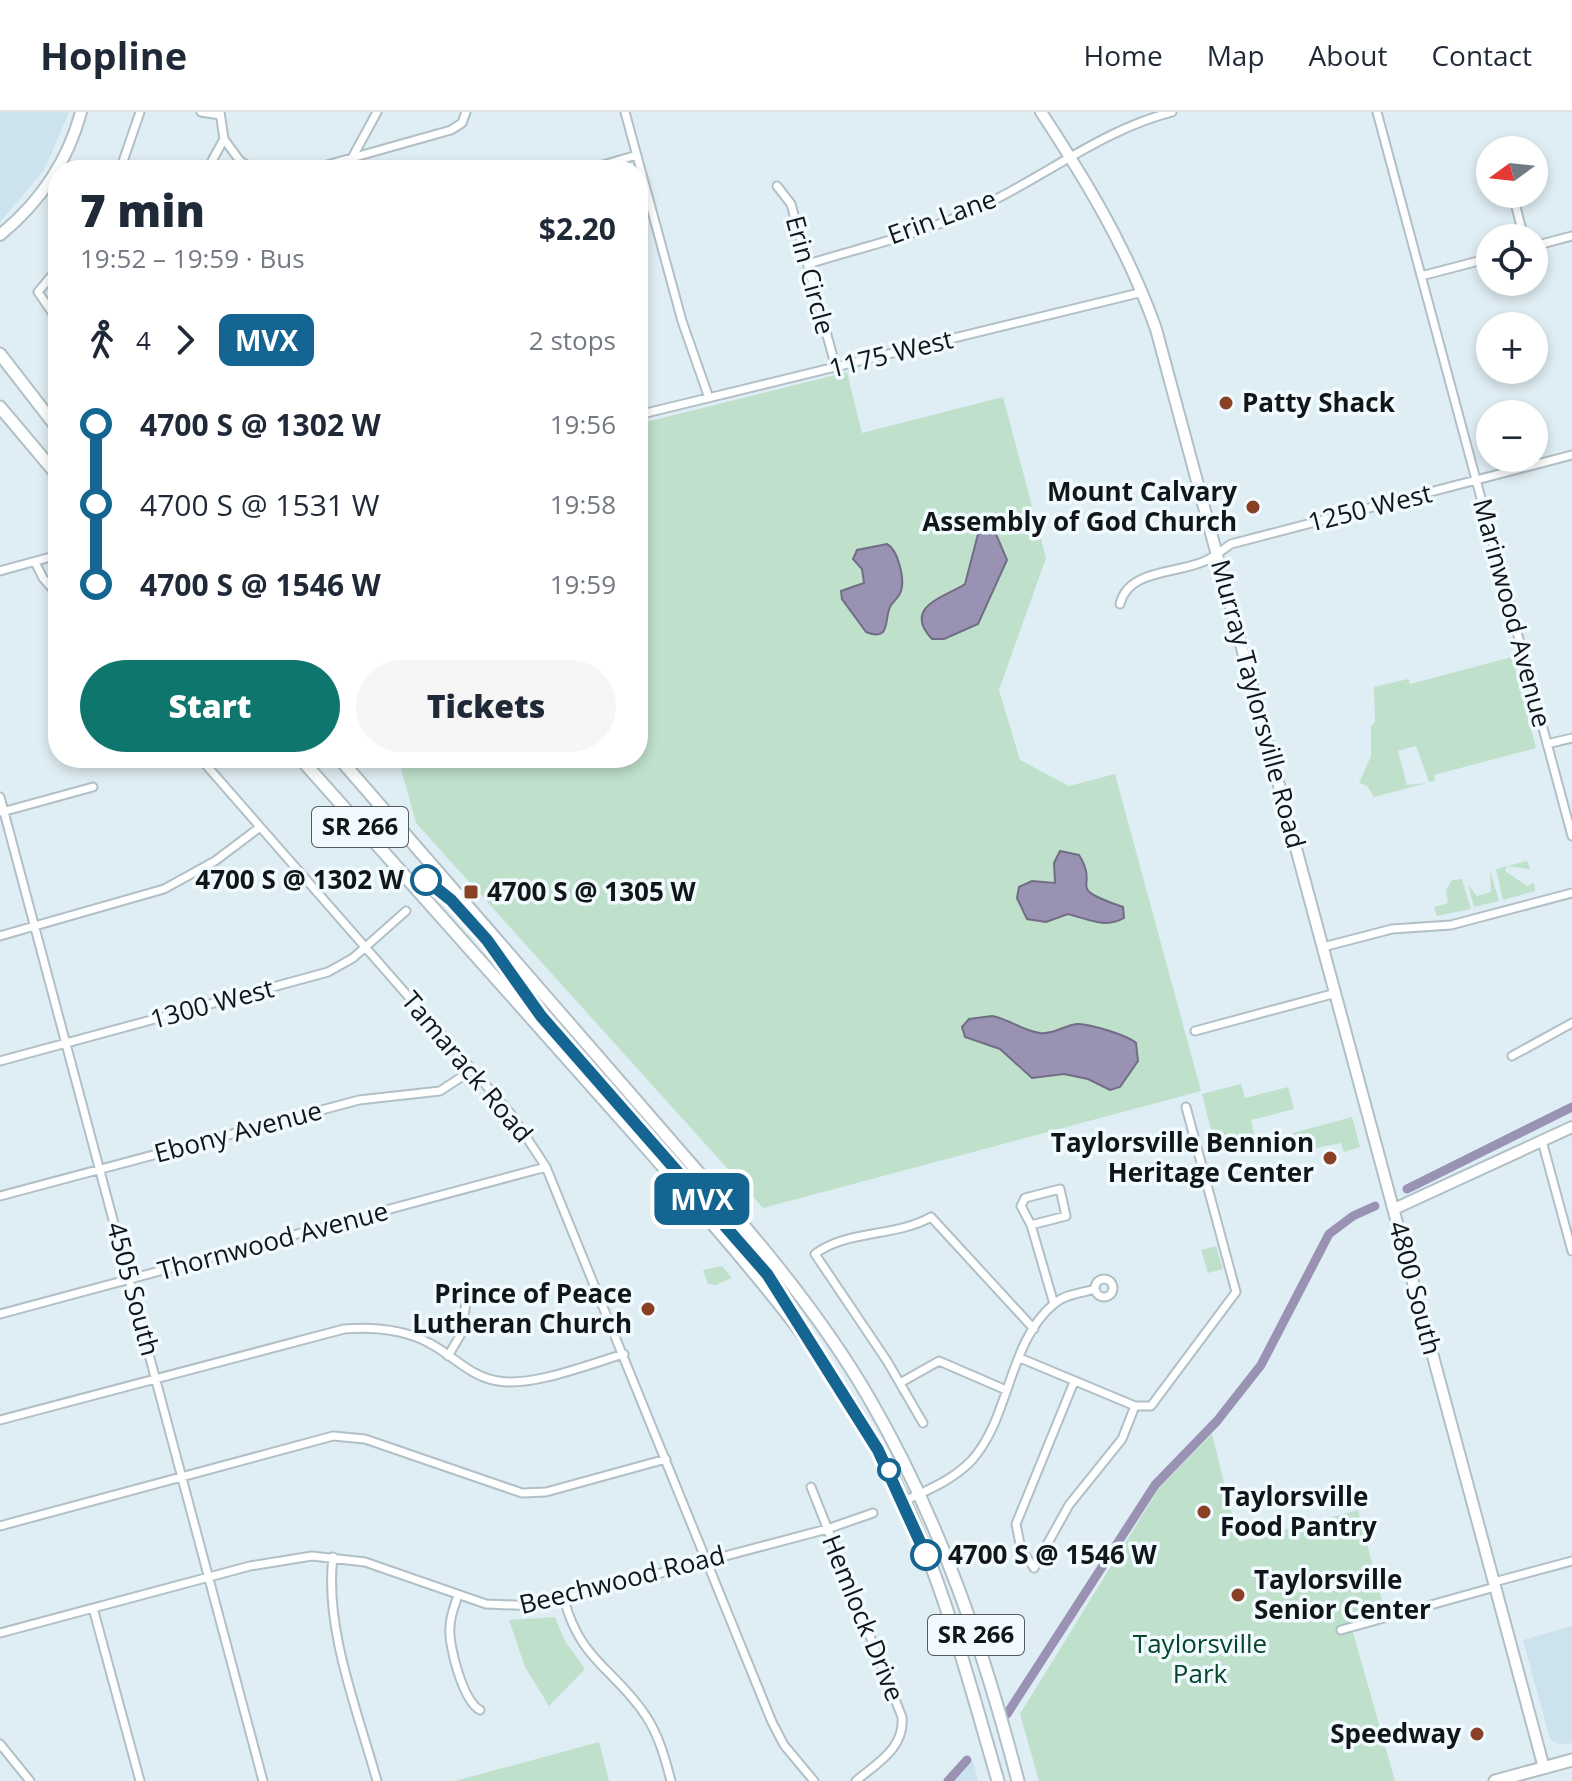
<!DOCTYPE html>
<meta charset="utf-8">
<style>
body{margin:0;font-family:"Open Sans",sans-serif;background:#f6f6f7;color:#1f2937;height:100vh;display:flex;flex-direction:column;font-size:30px;white-space:nowrap}
*{box-sizing:border-box;margin:0}
p{font-size:26px;color:#747a83}
.icon{flex:none;width:44px;height:44px;fill:none;stroke:currentColor;stroke-width:2;stroke-linecap:round;stroke-linejoin:round}
.map{position:relative;flex:1;overflow:hidden}
.side{position:absolute;left:48px;top:48px;width:600px;height:608px;display:flex;flex-direction:column;background:#fff;border-radius:32px;box-shadow:0 4px 12px #0003}
.side>*{flex:none}
.badge{padding:0 16px;border-radius:12px;font-size:28px;line-height:52px}
.needle{width:52px;rotate:255deg}
.fabs{position:absolute;left:1476px;top:24px;display:grid;gap:16px}
.fabs a{display:grid;place-items:center;width:72px;height:72px;border-radius:50%;background:#fff;box-shadow:0 4px 12px #0003;font-size:40px}
.map>.badge{position:absolute;translate:-50% -50%;box-shadow:0 0 0 4px #fff}
.legs{display:flex;align-items:center;gap:12px;height:88px;padding:0 32px;font-size:26px}
.legs p{margin-inline-start:auto}
.overview{display:flex;align-items:center;justify-content:space-between;height:136px;padding:0 32px}
h1{font-size:44px;font-weight:800;line-height:60px}
.button{display:flex;gap:16px;margin-top:auto;padding:16px 32px}
.button a{flex:1;height:92px;border-radius:48px;background:#0f766e;color:#fff;font-size:32px;font-weight:800;line-height:92px;text-align:center}
.button a+a{background:#f6f6f7;color:#1f2937}
ul{padding:0 32px;list-style:none}
li{display:flex;align-items:center;gap:28px;height:80px;font-size:30px}
li i{display:grid;place-items:center;width:12px;height:100%;margin:0 10px;background:currentColor}
li i::after{content:'';width:20px;height:20px;margin:-10px;border:6px solid;border-radius:50%;background:#fff}
li p{margin-inline-start:auto}
li:first-child i{background:linear-gradient(#0000 50%,currentColor 0)}
li:last-child i{background:linear-gradient(currentColor 50%,#0000 0)}
header{display:flex;align-items:center;gap:48px;box-sizing:border-box;height:112px;padding:0 40px;background:#fff;border-bottom:2px solid #e0e1e3}
header strong{font-size:38px}
nav{display:flex;gap:44px;margin-inline-start:auto;font-size:28px}
.map>svg:first-child{display:block}
.built{fill:#cce2ec}
.green{fill:#bfe0cb}
.water{fill:#9a92b3;stroke:#716d84;stroke-width:2}
.lines{fill:none;stroke-linecap:round;stroke-linejoin:round}
.canal{stroke:#9a92b3;stroke-width:9}
.street-casing{stroke:#b1bfc6;stroke-width:11}
.secondary-casing{stroke:#b1bfc6;stroke-width:14}
.primary-casing{stroke:#b1bfc6;stroke-width:15}
.street{stroke:#fff;stroke-width:7}
.secondary{stroke:#fff;stroke-width:10}
.primary{stroke:#fff;stroke-width:11}
.line-1-casing{stroke:#fff;stroke-width:18}
.line-1{stroke:#156593;stroke-width:12}
.poi-dot{fill:#894024;stroke:#f1fafe;stroke-width:3}
.stop-1-dot{fill:#fff;stroke:#156593;stroke-width:4}
.labels{text-anchor:middle;stroke-width:7;stroke-linejoin:round;paint-order:stroke}
.shield{fill:#f1fafe;stroke:#545a5d;stroke-width:2}
.shield-label{font-size:24px;font-weight:bold;fill:#111618}
.street-label{font-size:26px;fill:#111618;stroke:#f1fafe}
.poi-label{font-size:26px;font-weight:bold;fill:#111618;stroke:#f1fafe;text-anchor:start}
.stop-label{font-size:26px;font-weight:bold;fill:#111618;stroke:#f1fafe;text-anchor:end}
.park-label{font-size:26px;fill:#054528;stroke:#f1fafe}
</style>
<header>
<strong>Hopline</strong>
<nav><a>Home</a><a>Map</a><a>About</a><a>Contact</a></nav>
</header>
<div class="map">
<svg width="1572" height="1669" viewBox="0 0 1572 1669">
<rect width="100%" height="100%" fill="#dfeef4"/>
<path class="built" d="M0,0h69l-25,58 -44,52z
M1572,1514v117l-13,2 -9,-6 -27,-99z
M973,1649l5,20h-24z"/>
<path class="green" d="M847,260l15,61 141,-36 43,161 -47,132 21,70 49,26 46,-12 86,317 -438,117 -347,-385 -18,-65h240v-334z
M1512,545l24,91 -102,27 1,6 -6,1 -13,-36 -18,5 9,34 20,-2 -53,14 -7,-11 -8,-3 12,-27v-30l4,-4 -1,-35 34,-8 2,5z
M1527,749l3,8 -23,-3 -2,5 22,15 7,-3 1,8 -32,9 -7,-31z
M1490,759l9,30 -25,6 -6,-22 9,11 14,-4z
M1462,767l9,30 -34,7 -3,-9 14,-4 -2,-13 6,-10z
M1241,972l4,14 43,-11 6,22 -43,11 5,24 -29,8 -2,-9 -10,3 -13,-52z
M1352,1005l8,30 -16,5 -3,-9 -45,9v-7l9,1 2,-6 -5,-2 -10,6 -3,-10z
M1216,1134l7,23 -15,4 -7,-23z
M722,1154l10,12 -16,7 -8,-1 -5,-14z
M1212,1322l27,108 119,-32 27,102 -33,9 1,11 42,149h-356l-19,-67 139,-226z
M555,1505l10,24 20,28 -36,37 -24,-39 -16,-47z
M599,1630l10,39h-154z"/>
<path class="water" d="M984,418l12,4 11,26 -29,64 -34,15h-12c-32,-34 19,-44 33,-55l13,-50z
M887,432c11,6 18,35 14,47 -2,7 -8,10 -11,16 -6,13 1,35 -24,25l-24,-33 -1,-8 23,-8 -2,-14 -9,-10 4,-9z
M1060,739l19,4c22,35 -17,31 44,52l1,11c-19,11 -36,1 -56,-4l-22,8 -19,-3 -10,-21 2,-11 13,-6 23,2 -1,-20z
M992,904c17,3 31,15 48,17 13,2 25,-8 37,-9 11,-1 52,12 59,19l2,18 -18,26 -10,3 -22,-11 -24,-5 -32,4 -32,-29 -35,-12 -3,-10 7,-8z"/>
<g class="lines">
<path class="canal" d="M1407,1077l165,-82
M1007,1602l148,-229 62,-64 44,-56 68,-131 24,-18 22,-10
M948,1669l19,-21"/>
<g class="street-casing">
<path id="street" d="M201,0l19,3
M625,0l57,209 27,77
M1377,0l195,724
M224,27l16,22 15,9
M352,46l25,-46
M589,57l48,-14
M120,58l20,-58
M207,58l17,-31 -4,-27
M309,58l142,-40 11,-7 4,-11
M777,74l14,18 45,164
M1516,95l8,31
M1534,134l38,-10
M808,152c55,-17 116,-31 168,-55 66,-30 125,-79 196,-97
M58,156l-20,24 20,29
M1421,164l69,-18
M638,303l505,-123
M35,450l8,16 15,17
M0,459l58,-16
M1120,492c8,-35 57,-30 85,-43 9,-4 17,-11 26,-17l341,-89
M1547,632l25,-6
M200,646l311,356 35,53 226,555 12,23 30,36
M0,685l263,984
M2,700l91,-25
M0,824l164,-47 51,-28 45,-34
M1323,835l69,-18 59,-4 121,-32
M1195,919l141,-38
M1512,944l60,-33
M0,949l328,-89 25,-14 53,-47
M1542,1029l30,110
M0,1084l359,-96 81,-9 32,-21
M1031,1113l35,-9 -6,-27 -35,9 -4,8 10,19 23,79
M1095 1176a9 9 0 1 1 18 0a9 9 0 1 1-18 0Z
M0,1202l546,-147
M448,1244l13,-22 5,-31
M1020,1246l115,48h16l85,-114 -50,-185
M1074,1270l-58,142 5,25 13,19 35,-63 53,-66 13,-33
M900,1271l39,-22 67,29
M0,1308l344,-91c28,-2 59,0 85,14 24,12 41,34 69,38 35,6 91,-17 126,-27
M923,1311l-36,-62 -72,-107c31,-24 81,-17 116,-37l103,112
M811,1375l91,230c3,31 -25,46 -46,64
M904,1389c24,-11 49,-21 68,-41 39,-44 36,-119 83,-157 11,-9 27,-10 40,-14
M0,1414l333,-90 32,3 157,54 24,-1 120,-33
M333,1445c-9,71 25,155 44,224
M1494,1470l78,-21
M458,1483c-3,10 -8,21 -8,32 -2,18 13,74 30,83
M564,1487c16,62 51,70 82,117 13,20 19,42 25,65
M93,1496l47,173
M1341,1518l154,-43
M0,1521l250,-67 62,-10 53,6 121,42 51,2 290,-77 46,-16
M0,1632l30,37"/>
</g>
<g class="secondary-casing">
<path id="secondary" d="M1041,0c46,70 87,138 115,217l388,1439
M0,123c39,-32 68,-74 81,-123
M1394,1097l178,-82"/>
</g>
<g class="primary-casing">
<path id="primary" d="M0,242l58,75
M0,295l58,69
M300,646c114,130 230,257 344,387 88,101 180,201 243,321 52,98 80,209 111,315
M339,646c102,118 205,236 307,354 79,92 162,181 223,286 70,120 114,249 149,383
M1495,1669l77,-21"/>
</g>
<use href="#street" class="street"/>
<use href="#secondary" class="secondary"/>
<use href="#primary" class="primary"/>
</g>
<g class="lines">
<g class="line-1-casing">
<path id="line-1" d="M426,768l25,20 36,40 54,76 226,258 111,176 48,105"/>
</g>
<use href="#line-1" class="line-1"/>
</g>
<g class="poi-dot">
<circle cx="1226" cy="291" r="8"/>
<circle cx="1253" cy="395" r="8"/>
<rect x="463" y="772" width="16" height="16" rx="4"/>
<circle cx="1330" cy="1046" r="8"/>
<circle cx="648" cy="1197" r="8"/>
<circle cx="1204" cy="1400" r="8"/>
<circle cx="1238" cy="1483" r="8"/>
<circle cx="1477" cy="1622" r="8"/>
</g>
<g class="stop-1-dot">
<circle cx="426" cy="768" r="14"/>
<circle cx="889" cy="1358" r="10"/>
<circle cx="926" cy="1443" r="14"/>
</g>
<g class="labels">
<g class="shield">
<rect x="312" y="695" width="96" height="40" rx="6"/>
<rect x="928" y="1503" width="96" height="40" rx="6"/>
</g>
<g class="shield-label">
<text x="360" y="723">SR 266</text>
<text x="976" y="1531">SR 266</text>
</g>
<g class="street-label">
<text transform="translate(942 105) rotate(-20)" y="9">Erin Lane</text>
<text transform="translate(810 163) rotate(75)" y="9">Erin Circle</text>
<text transform="translate(891 242) rotate(-14)" y="9">1175 West</text>
<text transform="translate(1370 396) rotate(-14)" y="9">1250 West</text>
<text transform="translate(1512 501) rotate(75)" y="9">Marinwood Avenue</text>
<text transform="translate(1258 592) rotate(75)" y="9">Murray Taylorsville Road</text>
<text transform="translate(212 892) rotate(-15)" y="9">1300 West</text>
<text transform="translate(467 955) rotate(50)" y="9">Tamarack Road</text>
<text transform="translate(238 1020) rotate(-15)" y="9">Ebony Avenue</text>
<text transform="translate(273 1129) rotate(-15)" y="9">Thornwood Avenue</text>
<text transform="translate(1415 1176) rotate(75)" y="9">4800 South</text>
<text transform="translate(133 1177) rotate(75)" y="9">4505 South</text>
<text transform="translate(622 1468) rotate(-14)" y="9">Beechwood Road</text>
<text transform="translate(863 1506) rotate(68)" y="9">Hemlock Drive</text>
</g>
<g class="poi-label">
<text x="1242" y="300">Patty Shack</text>
<text x="1237" y="389" text-anchor="end">Mount Calvary<tspan x="1237" dy="30">Assembly of God Church</tspan></text>
<text x="487" y="789">4700 S @ 1305 W</text>
<text x="1314" y="1040" text-anchor="end">Taylorsville Bennion<tspan x="1314" dy="30">Heritage Center</tspan></text>
<text x="632" y="1191" text-anchor="end">Prince of Peace<tspan x="632" dy="30">Lutheran Church</tspan></text>
<text x="1220" y="1394">Taylorsville<tspan x="1220" dy="30">Food Pantry</tspan></text>
<text x="1254" y="1477">Taylorsville<tspan x="1254" dy="30">Senior Center</tspan></text>
<text x="1461" y="1631" text-anchor="end">Speedway</text>
</g>
<g class="stop-label">
<text x="404" y="777">4700 S @ 1302 W</text>
<text x="948" y="1452" text-anchor="start">4700 S @ 1546 W</text>
</g>
<g class="park-label">
<text x="1200" y="1541">Taylorsville<tspan x="1200" dy="30">Park</tspan></text>
</g>
</g>
</svg>
<div class="fabs">
<a><svg class="needle" viewBox="-14 -14 28 28"><path d="M0-13l5 13h-10z" fill="#e53935"/><path d="M0 13l5-13h-10z" fill="#747a83"/></svg></a>
<a><svg class="icon" aria-label="locate" viewBox="0 0 24 24"><circle cx="12" cy="12" r="6"/><path d="M12 2v4M12 18v4M2 12h4M18 12h4"/></svg></a>
<a>+</a>
<a>−</a>
</div>
<b class="badge" style="left:702px;top:1087px;background:#156593;color:#fff">MVX</b>
<section class="side">
<div class="overview"><div><h1>7 min</h1><p>19:52 – 19:59 · Bus</p></div><b>$2.20</b></div>
<div class="legs"><svg class="icon" aria-label="walk" viewBox="0 0 24 24"><circle cx="13" cy="4" r="2"/><path d="M13 8l-2 6 4 7M11 14l-3 7M7 12l3-4h3l4 4"/></svg>4<svg class="icon" aria-label="forward" viewBox="0 0 24 24"><path d="M9 5l7 7-7 7"/></svg><b class="badge" style="background:#156593;color:#fff">MVX</b><p>2 stops</p></div>
<ul>
<li><i style="color:#156593"></i><b>4700 S @ 1302 W</b><p>19:56</p></li>
<li><i style="color:#156593"></i><span>4700 S @ 1531 W</span><p>19:58</p></li>
<li><i style="color:#156593"></i><b>4700 S @ 1546 W</b><p>19:59</p></li>
</ul>
<div class="button"><a>Start</a><a>Tickets</a></div>
</section>
</div>
